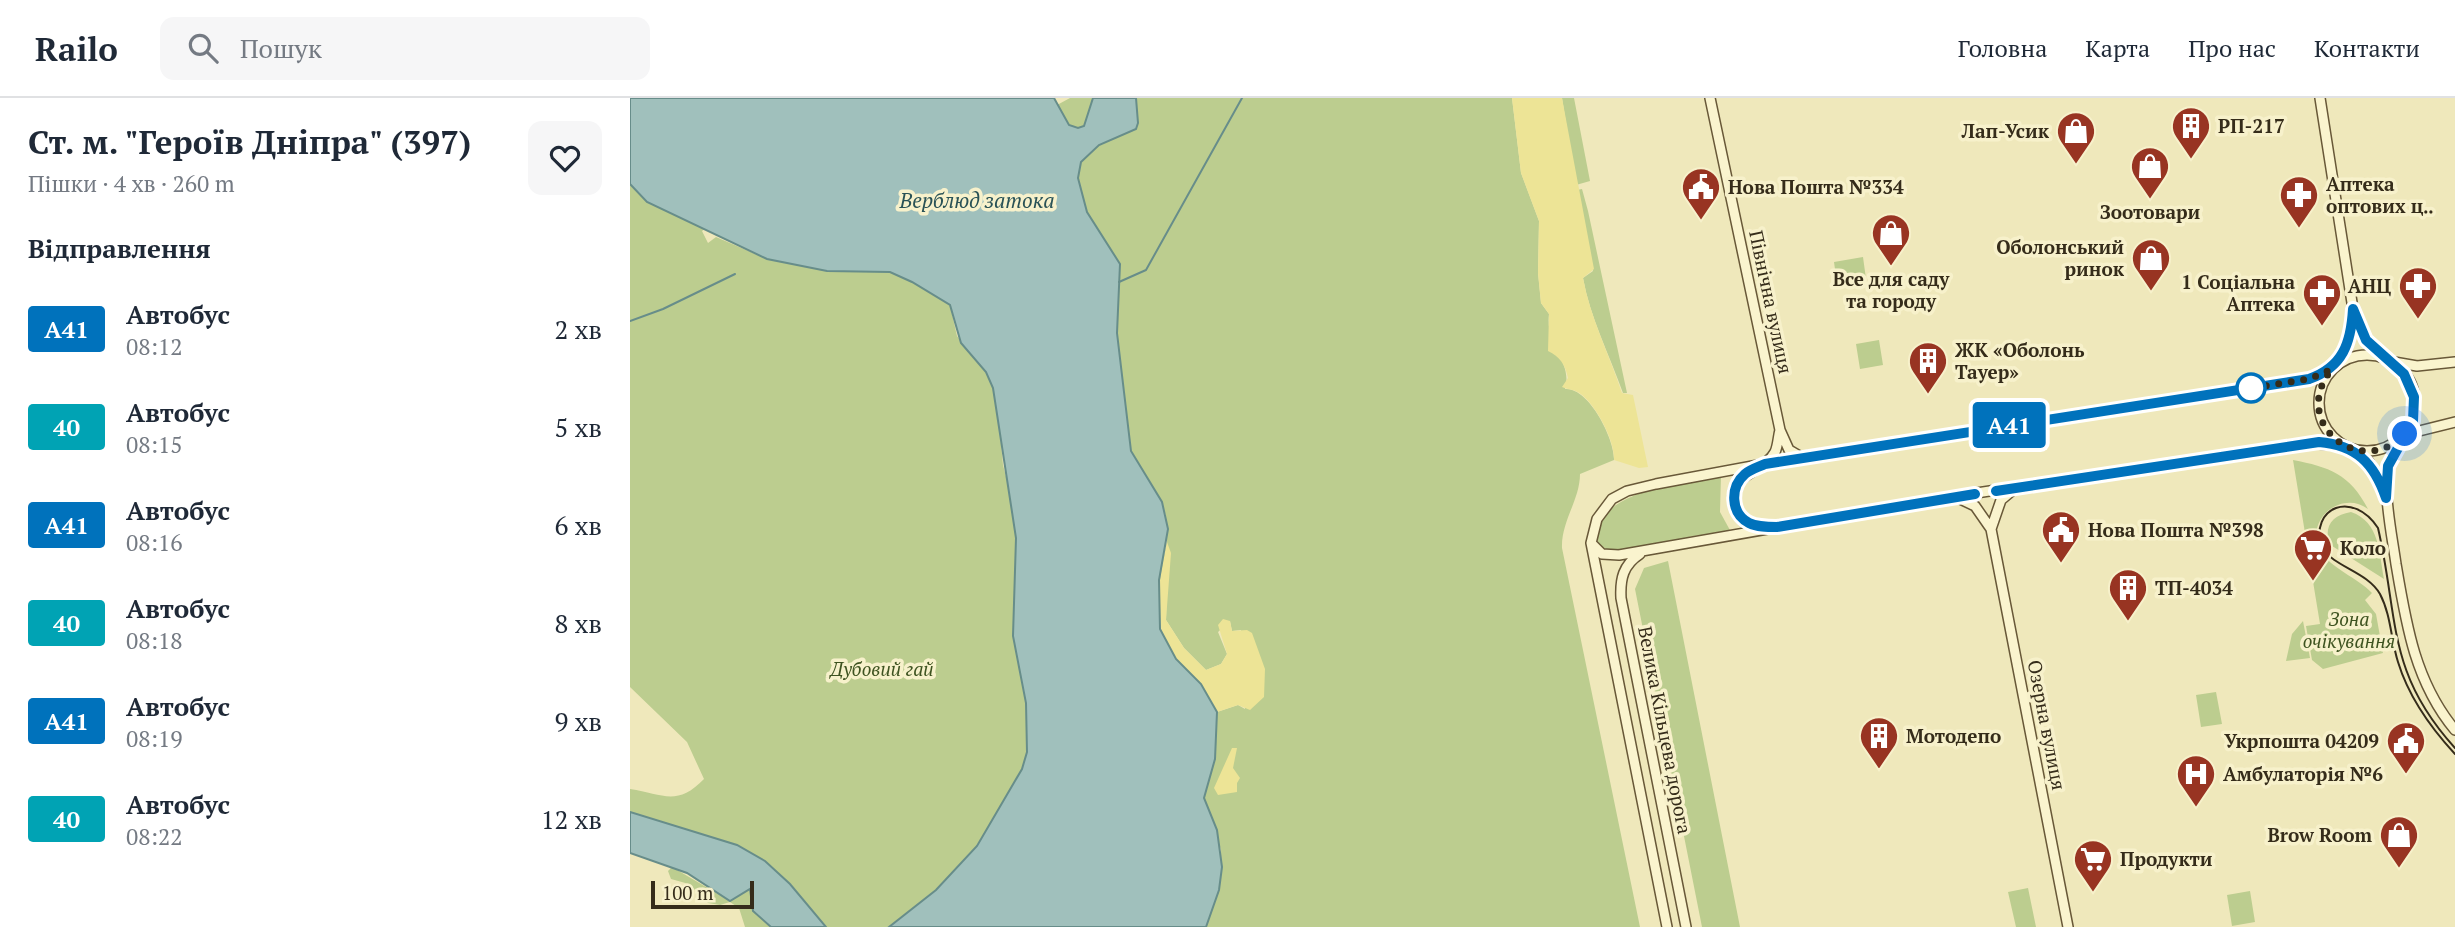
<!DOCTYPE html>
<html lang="uk">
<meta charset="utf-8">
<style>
body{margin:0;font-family:"PT Serif",serif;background:#f6f6f7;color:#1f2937;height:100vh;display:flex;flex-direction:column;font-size:26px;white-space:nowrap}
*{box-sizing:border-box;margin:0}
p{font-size:23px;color:#747a83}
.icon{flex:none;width:38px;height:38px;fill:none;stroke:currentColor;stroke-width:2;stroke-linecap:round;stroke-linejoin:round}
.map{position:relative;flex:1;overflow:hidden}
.drawer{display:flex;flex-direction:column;background:#fff;width:630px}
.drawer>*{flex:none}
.badge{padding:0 14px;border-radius:5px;font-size:24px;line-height:46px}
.scale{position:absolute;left:21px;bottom:18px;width:103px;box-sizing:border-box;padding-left:7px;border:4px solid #352c1a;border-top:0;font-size:19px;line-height:24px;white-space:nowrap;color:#352c1a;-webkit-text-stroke:5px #f7f1cb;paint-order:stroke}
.you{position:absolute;width:35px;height:35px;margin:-18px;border:5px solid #fff;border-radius:50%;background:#1a73e8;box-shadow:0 0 0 10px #1a73e833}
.map>.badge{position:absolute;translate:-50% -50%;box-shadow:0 0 0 4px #fff}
h2{padding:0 28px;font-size:26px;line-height:63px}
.round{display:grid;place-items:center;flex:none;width:74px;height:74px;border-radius:14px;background:#f6f6f7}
.head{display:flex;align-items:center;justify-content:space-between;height:119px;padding:0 28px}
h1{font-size:33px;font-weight:700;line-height:52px}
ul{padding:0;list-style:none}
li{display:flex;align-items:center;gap:21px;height:98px;padding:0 28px}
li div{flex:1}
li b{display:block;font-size:26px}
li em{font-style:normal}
li .badge{min-width:77px;font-weight:700;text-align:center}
header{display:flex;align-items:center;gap:42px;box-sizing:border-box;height:98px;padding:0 35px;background:#fff;border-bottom:2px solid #e0e1e3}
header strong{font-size:33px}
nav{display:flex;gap:38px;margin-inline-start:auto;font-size:24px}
.search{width:490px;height:63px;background:#f6f6f7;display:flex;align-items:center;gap:18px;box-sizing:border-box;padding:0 24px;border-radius:14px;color:#747a83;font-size:26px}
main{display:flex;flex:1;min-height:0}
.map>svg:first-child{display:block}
.green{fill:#bccd8f}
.sand{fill:#ede496}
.water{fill:#a0c0bc;stroke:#678d8a;stroke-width:2}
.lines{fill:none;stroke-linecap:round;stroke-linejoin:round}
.stream{stroke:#678d8a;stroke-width:2}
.secondary-casing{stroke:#685838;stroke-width:12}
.secondary{stroke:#faf4ce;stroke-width:9}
.tram{stroke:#352c1a;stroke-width:2}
.line-casing{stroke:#fff;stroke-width:16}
.line{stroke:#0072bc;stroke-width:10}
.walk{stroke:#352c1a;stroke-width:7;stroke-dasharray:0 12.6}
.stop-dot{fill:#fff;stroke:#0072bc;stroke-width:3.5}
.labels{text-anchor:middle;stroke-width:7;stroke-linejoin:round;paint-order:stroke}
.poi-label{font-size:19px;font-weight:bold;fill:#352c1a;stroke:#f7f1cb;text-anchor:start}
.street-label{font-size:19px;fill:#352c1a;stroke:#f7f1cb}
.park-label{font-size:19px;font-style:italic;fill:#3e5320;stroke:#f7f1cb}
.water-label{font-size:21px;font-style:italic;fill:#295256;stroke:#f7f1cb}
</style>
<header>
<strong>Railo</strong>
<div class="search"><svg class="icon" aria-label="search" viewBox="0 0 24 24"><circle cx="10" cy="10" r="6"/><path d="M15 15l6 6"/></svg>Пошук</div>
<nav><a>Головна</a><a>Карта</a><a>Про нас</a><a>Контакти</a></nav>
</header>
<main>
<section class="drawer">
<div class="head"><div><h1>Ст. м. &quot;Героїв Дніпра&quot; (397)</h1><p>Пішки · 4 хв · 260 m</p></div><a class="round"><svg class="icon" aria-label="heart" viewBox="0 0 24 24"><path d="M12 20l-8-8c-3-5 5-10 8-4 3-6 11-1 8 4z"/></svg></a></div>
<h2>Відправлення</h2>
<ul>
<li><span class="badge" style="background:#0072bc;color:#fff">A41</span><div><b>Автобус</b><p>08:12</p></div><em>2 хв</em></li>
<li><span class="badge" style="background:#00a3b4;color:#fff">40</span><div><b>Автобус</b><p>08:15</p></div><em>5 хв</em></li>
<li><span class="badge" style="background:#0072bc;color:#fff">A41</span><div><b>Автобус</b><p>08:16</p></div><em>6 хв</em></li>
<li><span class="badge" style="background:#00a3b4;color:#fff">40</span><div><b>Автобус</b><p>08:18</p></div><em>8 хв</em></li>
<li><span class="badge" style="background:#0072bc;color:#fff">A41</span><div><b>Автобус</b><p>08:19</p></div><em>9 хв</em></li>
<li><span class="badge" style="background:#00a3b4;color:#fff">40</span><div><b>Автобус</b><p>08:22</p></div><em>12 хв</em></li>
</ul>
</section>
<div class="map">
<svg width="1825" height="829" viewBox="0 0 1825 829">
<rect width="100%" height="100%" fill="#efe8bb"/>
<path class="green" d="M440,0h442l9,75 18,48 -1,52 3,30 8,11c-4,33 24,47 16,75 24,-2 50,51 49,71l-34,14c0,26 -19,47 -18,74l78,379h-434l13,-37 2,-40 -17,-52 11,-39 2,-47 21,-7 7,4 -4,-79 -9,1 -2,-10 -12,11 9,22 -6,10 -15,6 -22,-22 -18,-28 1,-40h-8l8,-38 -1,-25 -4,-15 -31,-51 -14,-118 3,-69 -33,-52 -5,-15 -4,-19 3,-50 -12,-3 -12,-20z
M932,0h12l16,83 -14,4z
M0,86l17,18 59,26 -4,3 6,12 8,-6 51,22 60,12 63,1 22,10 38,23 7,31 34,43 6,22 6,64 9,35 4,38 -3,98 13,67 1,49 -5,17 -45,77 -41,44 -47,37h-63l-36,-44 -53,-38 -107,-33v-23c33,5 47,18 74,-10l-17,-37 -57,-55z
M952,91l6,22 39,182h-4c-14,-39 -33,-76 -40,-115l10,-7 -16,-81z
M1233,159l3,22 -29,5 -3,-22z
M1249,242l4,25 -23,4 -4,-25z
M1663,362c36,7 57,14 75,49 -27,-20 -65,12 -47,42 9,17 37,27 51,42l-7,7 11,14 7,39 -60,16 -11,-9 -6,-34 14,-2z
M1091,377l-1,37 11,20 -38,4 -78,17 -17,-8c-12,-54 88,-62 123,-70z
M1721,414c29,10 28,41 33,67l-55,-35c-5,-19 4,-29 22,-32z
M1038,463l72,366h-38l-67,-338 9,-21z
M1673,523l7,37 -24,3 6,-27z
M1586,594l6,32 -21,3 -5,-32z
M42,769l58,34 20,-12 3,22 18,16h-26l-6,-19 -9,-6 -10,3 -12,-2 -19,-19 -18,-5 -3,-8z
M1398,790l8,39h-20l-8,-35z
M1620,793l5,31 -23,4 -5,-31z"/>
<path class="sand" d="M882,0h50l32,171 -11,9c7,39 26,76 39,115l11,2 15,72 -9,1 -25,-8c1,-19 -17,-53 -32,-65 -7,-6 -13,-5 -20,-8l6,-9c-3,-14 -8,-21 -20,-27l1,-37 -8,-11 -3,-30 1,-52 -18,-48z
M537,444l4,11 -5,67 18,28 22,22 15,-6 6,-10 -9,-29 5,-6 7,2 2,10 15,-1 5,3 13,36 -1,28 -14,13 -12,-5 -21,7c-9,-22 -24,-34 -39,-51 -30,-33 -19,-80 -11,-119z
M602,650h5l-4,20 7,10 -3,5v9l-19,3 -4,-7z"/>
<path class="water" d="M0,0h424l15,27 9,3 6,-2 9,-28h43l2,25 -2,6 -37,16 -18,17 -3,16 9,34 33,52 -3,69 14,118 31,51 6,27 -9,51 1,49 16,30 25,25 16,28 -2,47 -11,39 13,32 5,37 -3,23 -13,37h-317l47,-37 41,-44 45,-77 5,-17 -1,-49 -13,-67 3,-98 -23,-150 -7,-16 -25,-29 -11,-38 -38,-23 -22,-10 -63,-1 -60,-12 -120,-57 -17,-18z
M0,714l107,33 28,16 25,23 36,43h-55l-18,-16 -3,-22 -20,12 -43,-28 -57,-20z"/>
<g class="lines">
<path class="stream" d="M489,184l27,-12 96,-172
M0,223l33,-12 72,-35"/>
<g class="secondary-casing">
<path id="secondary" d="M1080,0l70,332 9,20 12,7
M1690,0l33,211 8,24 19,22
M1689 305a48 48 0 1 1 96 0a48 48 0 1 1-96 0Z
M1764,264l23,4 38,-4
M1708,265l12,-24 3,-25
M1777,336l48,-12
M1770,342l-12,25 -2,14c0,29 6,57 10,85 10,60 19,118 59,166
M1725,353l14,11 14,28
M1326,399l19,9 16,23 77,398
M1138,429c-13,-1 -26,-5 -32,-18 -15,-34 28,-35 39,-57 3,-6 3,-15 5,-22
M1361,431l10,-29 12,-10
M962,446l10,10 17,1 331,-58 357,-54 36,3
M1010,456c-17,11 -20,25 -19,44l65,329
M1037,829l-76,-384 6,-24 15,-20 15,-8 29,-7 145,-27 508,-78 23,-10"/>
</g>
<use href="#secondary" class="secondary"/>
<path class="tram" d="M1825,650c-69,-76 -56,-129 -77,-220 -25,-38 -68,-22 -57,20 16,20 46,24 59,46 11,21 11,46 18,68 11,36 32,65 57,92"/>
</g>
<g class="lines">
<g class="line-casing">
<path id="line" d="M1345,396l-198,33c-10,0 -20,0 -28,-4 -19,-10 -19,-36 -4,-49 6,-5 14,-7 20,-10l544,-85c34,-12 42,-36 44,-70l13,31 38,34 10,23 -1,24 -25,45 -2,32c-12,-35 -30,-53 -67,-56l-323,49"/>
</g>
<use href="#line" class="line"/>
<path class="walk" d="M1621,290l-11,2 69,-11 23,-10c-44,53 29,112 73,65"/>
</g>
<defs>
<g id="building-pin" transform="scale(2.0125)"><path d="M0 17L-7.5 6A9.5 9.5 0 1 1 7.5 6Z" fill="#983422" stroke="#f7f1cb"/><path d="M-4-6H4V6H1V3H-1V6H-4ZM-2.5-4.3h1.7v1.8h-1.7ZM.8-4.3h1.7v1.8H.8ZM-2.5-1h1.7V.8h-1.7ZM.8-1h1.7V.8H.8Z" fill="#fff"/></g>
<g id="shop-pin" transform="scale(2.0125)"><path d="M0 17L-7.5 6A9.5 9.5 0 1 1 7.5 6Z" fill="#983422" stroke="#f7f1cb"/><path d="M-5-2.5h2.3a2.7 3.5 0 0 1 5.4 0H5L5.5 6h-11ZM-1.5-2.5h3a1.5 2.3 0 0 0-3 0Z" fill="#fff"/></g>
<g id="civic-pin" transform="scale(2.0125)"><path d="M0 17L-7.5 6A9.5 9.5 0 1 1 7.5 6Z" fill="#983422" stroke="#f7f1cb"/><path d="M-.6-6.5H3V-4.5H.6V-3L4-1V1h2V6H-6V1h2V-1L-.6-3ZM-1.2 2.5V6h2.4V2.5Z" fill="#fff"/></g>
<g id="pharmacy-pin" transform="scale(2.0125)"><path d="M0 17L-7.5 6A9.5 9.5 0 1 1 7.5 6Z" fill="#983422" stroke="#f7f1cb"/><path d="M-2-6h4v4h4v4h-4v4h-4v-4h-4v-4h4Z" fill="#fff"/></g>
<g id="supermarket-pin" transform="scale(2.0125)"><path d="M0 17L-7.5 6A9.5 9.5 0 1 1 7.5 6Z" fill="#983422" stroke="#f7f1cb"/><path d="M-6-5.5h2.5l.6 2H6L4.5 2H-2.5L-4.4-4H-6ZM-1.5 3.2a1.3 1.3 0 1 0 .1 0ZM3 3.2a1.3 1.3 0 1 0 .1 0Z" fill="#fff"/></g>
<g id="hospital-pin" transform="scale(2.0125)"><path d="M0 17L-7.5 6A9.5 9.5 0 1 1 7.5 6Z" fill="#983422" stroke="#f7f1cb"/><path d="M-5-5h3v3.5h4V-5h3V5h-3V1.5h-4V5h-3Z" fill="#fff"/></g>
</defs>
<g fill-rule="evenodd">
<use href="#building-pin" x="1561" y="28"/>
<use href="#shop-pin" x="1446" y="33"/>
<use href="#shop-pin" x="1520" y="68"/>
<use href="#civic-pin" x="1071" y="89"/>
<use href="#pharmacy-pin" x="1669" y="97"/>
<use href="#shop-pin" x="1261" y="135"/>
<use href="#shop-pin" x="1521" y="160"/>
<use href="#pharmacy-pin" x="1788" y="188"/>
<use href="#pharmacy-pin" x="1692" y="195"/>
<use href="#building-pin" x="1298" y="263"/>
<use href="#civic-pin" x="1431" y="432"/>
<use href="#supermarket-pin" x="1683" y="450"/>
<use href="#building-pin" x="1498" y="490"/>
<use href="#building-pin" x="1249" y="638"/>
<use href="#civic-pin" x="1776" y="643"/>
<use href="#hospital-pin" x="1566" y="676"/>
<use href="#shop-pin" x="1769" y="737"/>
<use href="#supermarket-pin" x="1463" y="761"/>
</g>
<circle class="stop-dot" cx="1621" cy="290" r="14"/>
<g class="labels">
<g class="poi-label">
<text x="1588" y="35">РП-217</text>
<text x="1419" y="40" text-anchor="end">Лап-Усик</text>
<text x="1696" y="93">Аптека<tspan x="1696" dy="22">оптових ц‥</tspan></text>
<text x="1098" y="96">Нова Пошта №334</text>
<text x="1520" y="121" text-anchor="middle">Зоотовари</text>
<text x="1494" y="156" text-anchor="end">Оболонський<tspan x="1494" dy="22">ринок</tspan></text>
<text x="1261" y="188" text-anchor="middle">Все для саду<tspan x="1261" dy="22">та городу</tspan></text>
<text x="1665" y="191" text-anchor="end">1 Соціальна<tspan x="1665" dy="22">Аптека</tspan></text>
<text x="1761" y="195" text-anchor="end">АНЦ</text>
<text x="1325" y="259">ЖК «Оболонь<tspan x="1325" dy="22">Тауер»</tspan></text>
<text x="1458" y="439">Нова Пошта №398</text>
<text x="1710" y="457">Коло</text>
<text x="1525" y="497">ТП-4034</text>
<text x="1276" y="645">Мотодепо</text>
<text x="1749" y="650" text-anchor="end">Укрпошта 04209</text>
<text x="1593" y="683">Амбулаторія №6</text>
<text x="1742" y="744" text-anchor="end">Brow Room</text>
<text x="1490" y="768">Продукти</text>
</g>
<g class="street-label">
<text transform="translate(1141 204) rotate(78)" y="7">Північна вулиця</text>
<text transform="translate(1417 627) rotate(79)" y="7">Озерна вулиця</text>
<text transform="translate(1035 632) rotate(79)" y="7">Велика Кільцева дорога</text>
</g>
<g class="park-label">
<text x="1719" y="528">Зона<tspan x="1719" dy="22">очікування</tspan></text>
<text x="252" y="578">Дубовий гай</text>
</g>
<g class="water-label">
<text x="347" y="110">Верблюд затока</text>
</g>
</g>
</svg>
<div class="scale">100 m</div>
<div class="you" style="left:1775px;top:336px"></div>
<b class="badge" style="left:1379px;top:327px;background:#0072bc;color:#fff">A41</b>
</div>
</main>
